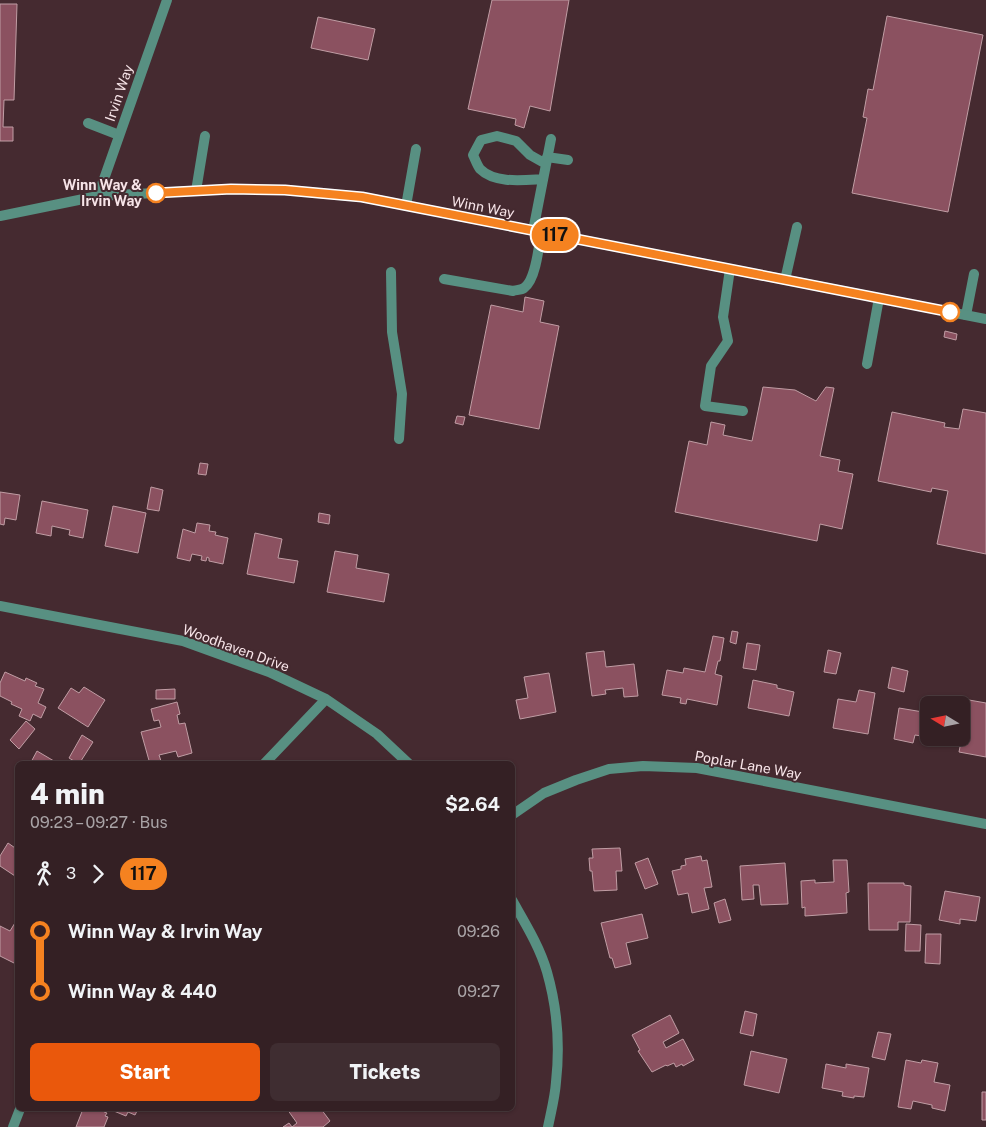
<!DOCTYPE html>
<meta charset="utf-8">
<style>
body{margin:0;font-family:"Public Sans",sans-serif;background:#3f2d31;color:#f1f3f6;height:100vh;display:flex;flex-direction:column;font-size:19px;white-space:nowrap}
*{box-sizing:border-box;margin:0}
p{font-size:16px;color:#a9a3a6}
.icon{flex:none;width:28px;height:28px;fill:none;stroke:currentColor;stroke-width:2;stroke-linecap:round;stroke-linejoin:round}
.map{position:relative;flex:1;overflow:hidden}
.drawer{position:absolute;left:15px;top:761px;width:500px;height:350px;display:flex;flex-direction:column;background:#342024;border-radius:8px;box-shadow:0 1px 4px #0004,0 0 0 1px #4e3e41}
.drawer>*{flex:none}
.badge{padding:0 10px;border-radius:16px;font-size:18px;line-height:32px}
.needle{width:32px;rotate:280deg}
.fabs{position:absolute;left:920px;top:696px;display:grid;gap:10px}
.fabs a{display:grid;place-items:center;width:50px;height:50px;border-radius:8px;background:#342024;box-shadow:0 1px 4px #0004,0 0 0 1px #4e3e41;font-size:25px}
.map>.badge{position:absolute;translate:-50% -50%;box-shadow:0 0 0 2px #fff}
.legs{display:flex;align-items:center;gap:8px;height:55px;padding:0 15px;font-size:16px}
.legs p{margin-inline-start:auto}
.head{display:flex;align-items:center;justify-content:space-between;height:85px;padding:0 15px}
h1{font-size:28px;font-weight:800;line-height:38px}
.action{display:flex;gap:10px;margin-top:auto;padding:10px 15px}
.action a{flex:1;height:58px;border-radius:8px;background:#ea580c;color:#fff;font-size:20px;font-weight:800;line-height:58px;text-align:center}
.action a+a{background:#3f2d31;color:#f1f3f6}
ul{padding:0 15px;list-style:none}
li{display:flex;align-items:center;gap:18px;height:60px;font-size:19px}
li i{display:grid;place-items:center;width:8px;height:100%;margin:0 6px;background:currentColor}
li i::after{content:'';width:12px;height:12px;margin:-6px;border:4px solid;border-radius:50%;background:#342024}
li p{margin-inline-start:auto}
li:first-child i{background:linear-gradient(#0000 50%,currentColor 0)}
li:last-child i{background:linear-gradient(currentColor 50%,#0000 0)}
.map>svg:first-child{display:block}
.building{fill:#8b5160;stroke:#c09da4}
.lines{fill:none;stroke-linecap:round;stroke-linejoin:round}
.service{stroke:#589082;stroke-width:10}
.minor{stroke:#589082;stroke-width:10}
.tertiary{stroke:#589082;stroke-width:10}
.line-1-casing{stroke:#fff;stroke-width:11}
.line-1{stroke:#f58220;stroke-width:8}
.stop-1-dot{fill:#fff;stroke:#f58220;stroke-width:2.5}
.labels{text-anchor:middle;stroke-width:4;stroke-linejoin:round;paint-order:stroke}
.street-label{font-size:14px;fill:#f7e4e8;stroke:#452a30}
.stop-label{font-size:14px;font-weight:bold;fill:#f7e4e8;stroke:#452a30;text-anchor:end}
</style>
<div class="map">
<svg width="986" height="1127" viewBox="0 0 986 1127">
<rect width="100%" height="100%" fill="#452a30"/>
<path class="building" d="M492,0h77l-19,111 -20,-5 -6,22 -9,-3 1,-6 -48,-10z
M0,4h17l-3,96h-10l-1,27h10v14h-13z
M887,16l96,19 -35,177 -96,-19 15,-75 -4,-1 5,-28 5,1z
M318,17l57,12 -7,31 -57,-12z
M525,297l19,4 -4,21 19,4 -20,103 -70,-14 22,-110 32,7z
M945,331l12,3 -1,6 -12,-3z
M763,387l32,3 21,11 10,-14 8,1 -14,68 20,4 -2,11 15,3 -11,55 -22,-5 -3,17 -142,-29 14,-71 18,4 4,-23 14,3 -2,10 29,6z
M963,409l23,4v141l-49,-10 11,-53 -16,-3 -1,4 -53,-11 14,-69 53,11 -1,4 15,2z
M457,416l8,1 -2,8 -8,-2z
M200,463l8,1 -2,11 -8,-1z
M151,487l12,3 -4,21 -12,-2z
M0,492l20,3 -4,25 -11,-2 -1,7 -4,-1z
M42,501l46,9 -5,28 -14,-3 1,-5 -18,-4 -1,10 -15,-3z
M113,506l33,7 -8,40 -33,-7z
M319,513l11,2 -1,9 -11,-2z
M197,523l13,2 -1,6 7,1 -1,3 13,3 -5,26 -14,-3v-3l-2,-1 -1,4 -5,-1 1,-4 -10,-2 -2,7 -13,-3 6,-29 12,4z
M255,533l27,6 -4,19 20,3 -4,22 -47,-9z
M335,551l23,4 -2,13 33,6 -5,28 -57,-10z
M732,631l6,1 -2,12 -6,-2z
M713,636l11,2 -4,23h-2l-3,13 7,2 -5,29 -30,-6 -1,5 -6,-1 1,-5 -19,-3 5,-25 16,3 1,-5 21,4z
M747,643l13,2 -4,25 -13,-2z
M828,650l13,3 -5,21 -12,-2z
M604,651l2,16 28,-3 4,32 -14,1 -1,-9 -18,2 1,4 -14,2 -6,-43z
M892,667l16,4 -4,21 -16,-4z
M5,672l20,9 1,-3 11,5 -2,3 9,3 -6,14 8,4 -5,11 -8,-4 -3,7 -11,-5 3,-7 -11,-5 1,-2 -12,-6v-13z
M549,673l7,39 -36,7 -4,-19 12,-2 -4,-21z
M753,680l24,5v3l17,4 -5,24 -41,-8z
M84,687l21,13 -17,27 -30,-19 13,-20 8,5z
M175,689v10h-19v-9z
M859,690l16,3 -7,41 -35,-6 5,-29 18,3z
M969,700l17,3v54l-27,-5z
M177,702l3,12 -3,1 2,9 6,-1 7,30 -14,4 -2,-6 -17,4 3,9h-12l-9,-32 20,-5 -2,-7 -5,1 -3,-12z
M899,708l30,5 -1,24 -13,-2 -2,8 -19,-4z
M26,721l9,8 -16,20 -9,-9z
M82,735l11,7 -14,22 -10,-6z
M37,751l22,13h-29z
M8,843l10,7v28l-18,-12v-10z
M620,848l2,23h-6l1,19 -23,1 -2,-20h-2l-1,-13h4l-1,-9z
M701,856l1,5 5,-1 5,27 -8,1 5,21 -17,4 -4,-20 -10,2 -6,-24 9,-2v-3l5,-1 -1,-6z
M648,858l10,26 -13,5 -10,-26z
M833,860h14l2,32 -3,1 1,20 -42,3v-9l-3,1 -1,-27 14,-1v3l19,-1z
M785,863l3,41 -27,1 -2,-20h-6l1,14 -12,1 -2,-34z
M868,883h36v2l7,1 -1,36h-12v8h-29z
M945,891l35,6 -4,24 -16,-2v5l-21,-4z
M725,899l6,21 -12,3 -5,-20z
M642,914l6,24 -22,5 5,21 -16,4 -3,-10h-2l-9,-35z
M18,918v47l-18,-9v-30l10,5z
M906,924l15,1 -1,26h-15z
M926,934h15l-1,30 -15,-1z
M745,1011l12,3 -4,22 -13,-3z
M670,1015l9,18 -16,9 3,6 17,-9 11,21 -11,6 -1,-2 -6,3 -2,-4 -7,3 -1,-1 -14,7 -14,-21 2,-1 -8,-15z
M878,1032l13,2 -6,26 -13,-3z
M751,1051l36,8 -8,34 -35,-8z
M906,1060l15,3 1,-3 16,3 -4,19 16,3 -5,26 -13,-3v-3l-19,-4 -2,8 -13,-2z
M826,1064l20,4v-4l23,4 -5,29 -10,-1v2l-12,-2 1,-4 -21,-4z
M982,1092h4v28h-4z
M83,1109h23l-2,3 3,1 -2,3 3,1 -4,10h-28z
M109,1109h29l-3,6 -7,-3 -2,4z
M287,1109h34l9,12 -7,6h-40l6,-4 3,4 5,-4z"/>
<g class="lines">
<path class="service" d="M88,123l31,12
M547,157l21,3
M543,179c-19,1 -48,5 -63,-10 -3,-4 -5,-10 -7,-14l8,-15 16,-4 19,5 14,14 16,9
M196,191l9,-55
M406,206l10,-57
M533,231l18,-92
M730,269l-7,48 5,24 -17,25 -6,40 38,5
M391,272l1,60 10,62 -3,45
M444,279l69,12c3,-1 8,-1 11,-3 12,-8 15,-42 17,-56
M785,280l12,-53
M966,315l8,-41
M867,364l12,-66"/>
<path class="minor" d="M98,196l69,-196
M0,606l183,35 86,31 57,27 51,35 32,30
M264,764l62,-65
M512,815l32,-22 32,-13 33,-11 34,-3 54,2 289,56
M512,900c13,23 28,47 35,72 10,35 13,74 9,110 -1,15 -5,30 -8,45
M13,1127l7,-18"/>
<path class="tertiary" d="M0,216l98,-20 133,-7 54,1 77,7 624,122"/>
</g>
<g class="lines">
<g class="line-1-casing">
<path id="line-1" d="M156,193l75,-4 54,1 77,7 588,115"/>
</g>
<use href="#line-1" class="line-1"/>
</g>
<g class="stop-1-dot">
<circle cx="156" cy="193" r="9"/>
<circle cx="950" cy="312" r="9"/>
</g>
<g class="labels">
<g class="street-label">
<text transform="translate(119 93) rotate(-71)" y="5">Irvin Way</text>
<text transform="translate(483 207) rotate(11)" y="5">Winn Way</text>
<text transform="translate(236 648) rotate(20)" y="5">Woodhaven Drive</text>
<text transform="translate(748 765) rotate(10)" y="5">Poplar Lane Way</text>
</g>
<g class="stop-label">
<text x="142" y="190">Winn Way &amp;<tspan x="142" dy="16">Irvin Way</tspan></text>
</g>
</g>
</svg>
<div class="fabs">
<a><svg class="needle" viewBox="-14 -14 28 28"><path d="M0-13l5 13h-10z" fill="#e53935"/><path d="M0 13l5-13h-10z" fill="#a9a3a6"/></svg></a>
</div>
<b class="badge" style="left:555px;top:235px;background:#f58220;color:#111">117</b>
<section class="drawer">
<div class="head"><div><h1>4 min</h1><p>09:23 – 09:27 · Bus</p></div><b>$2.64</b></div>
<div class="legs"><svg class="icon" aria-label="walk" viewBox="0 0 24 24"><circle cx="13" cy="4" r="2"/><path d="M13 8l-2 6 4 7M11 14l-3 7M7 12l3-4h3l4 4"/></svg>3<svg class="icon" aria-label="forward" viewBox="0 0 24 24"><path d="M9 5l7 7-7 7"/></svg><b class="badge" style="background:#f58220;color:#111">117</b></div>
<ul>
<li><i style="color:#f58220"></i><b>Winn Way &amp; Irvin Way</b><p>09:26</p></li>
<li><i style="color:#f58220"></i><b>Winn Way &amp; 440</b><p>09:27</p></li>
</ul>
<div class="action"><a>Start</a><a>Tickets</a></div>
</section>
</div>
